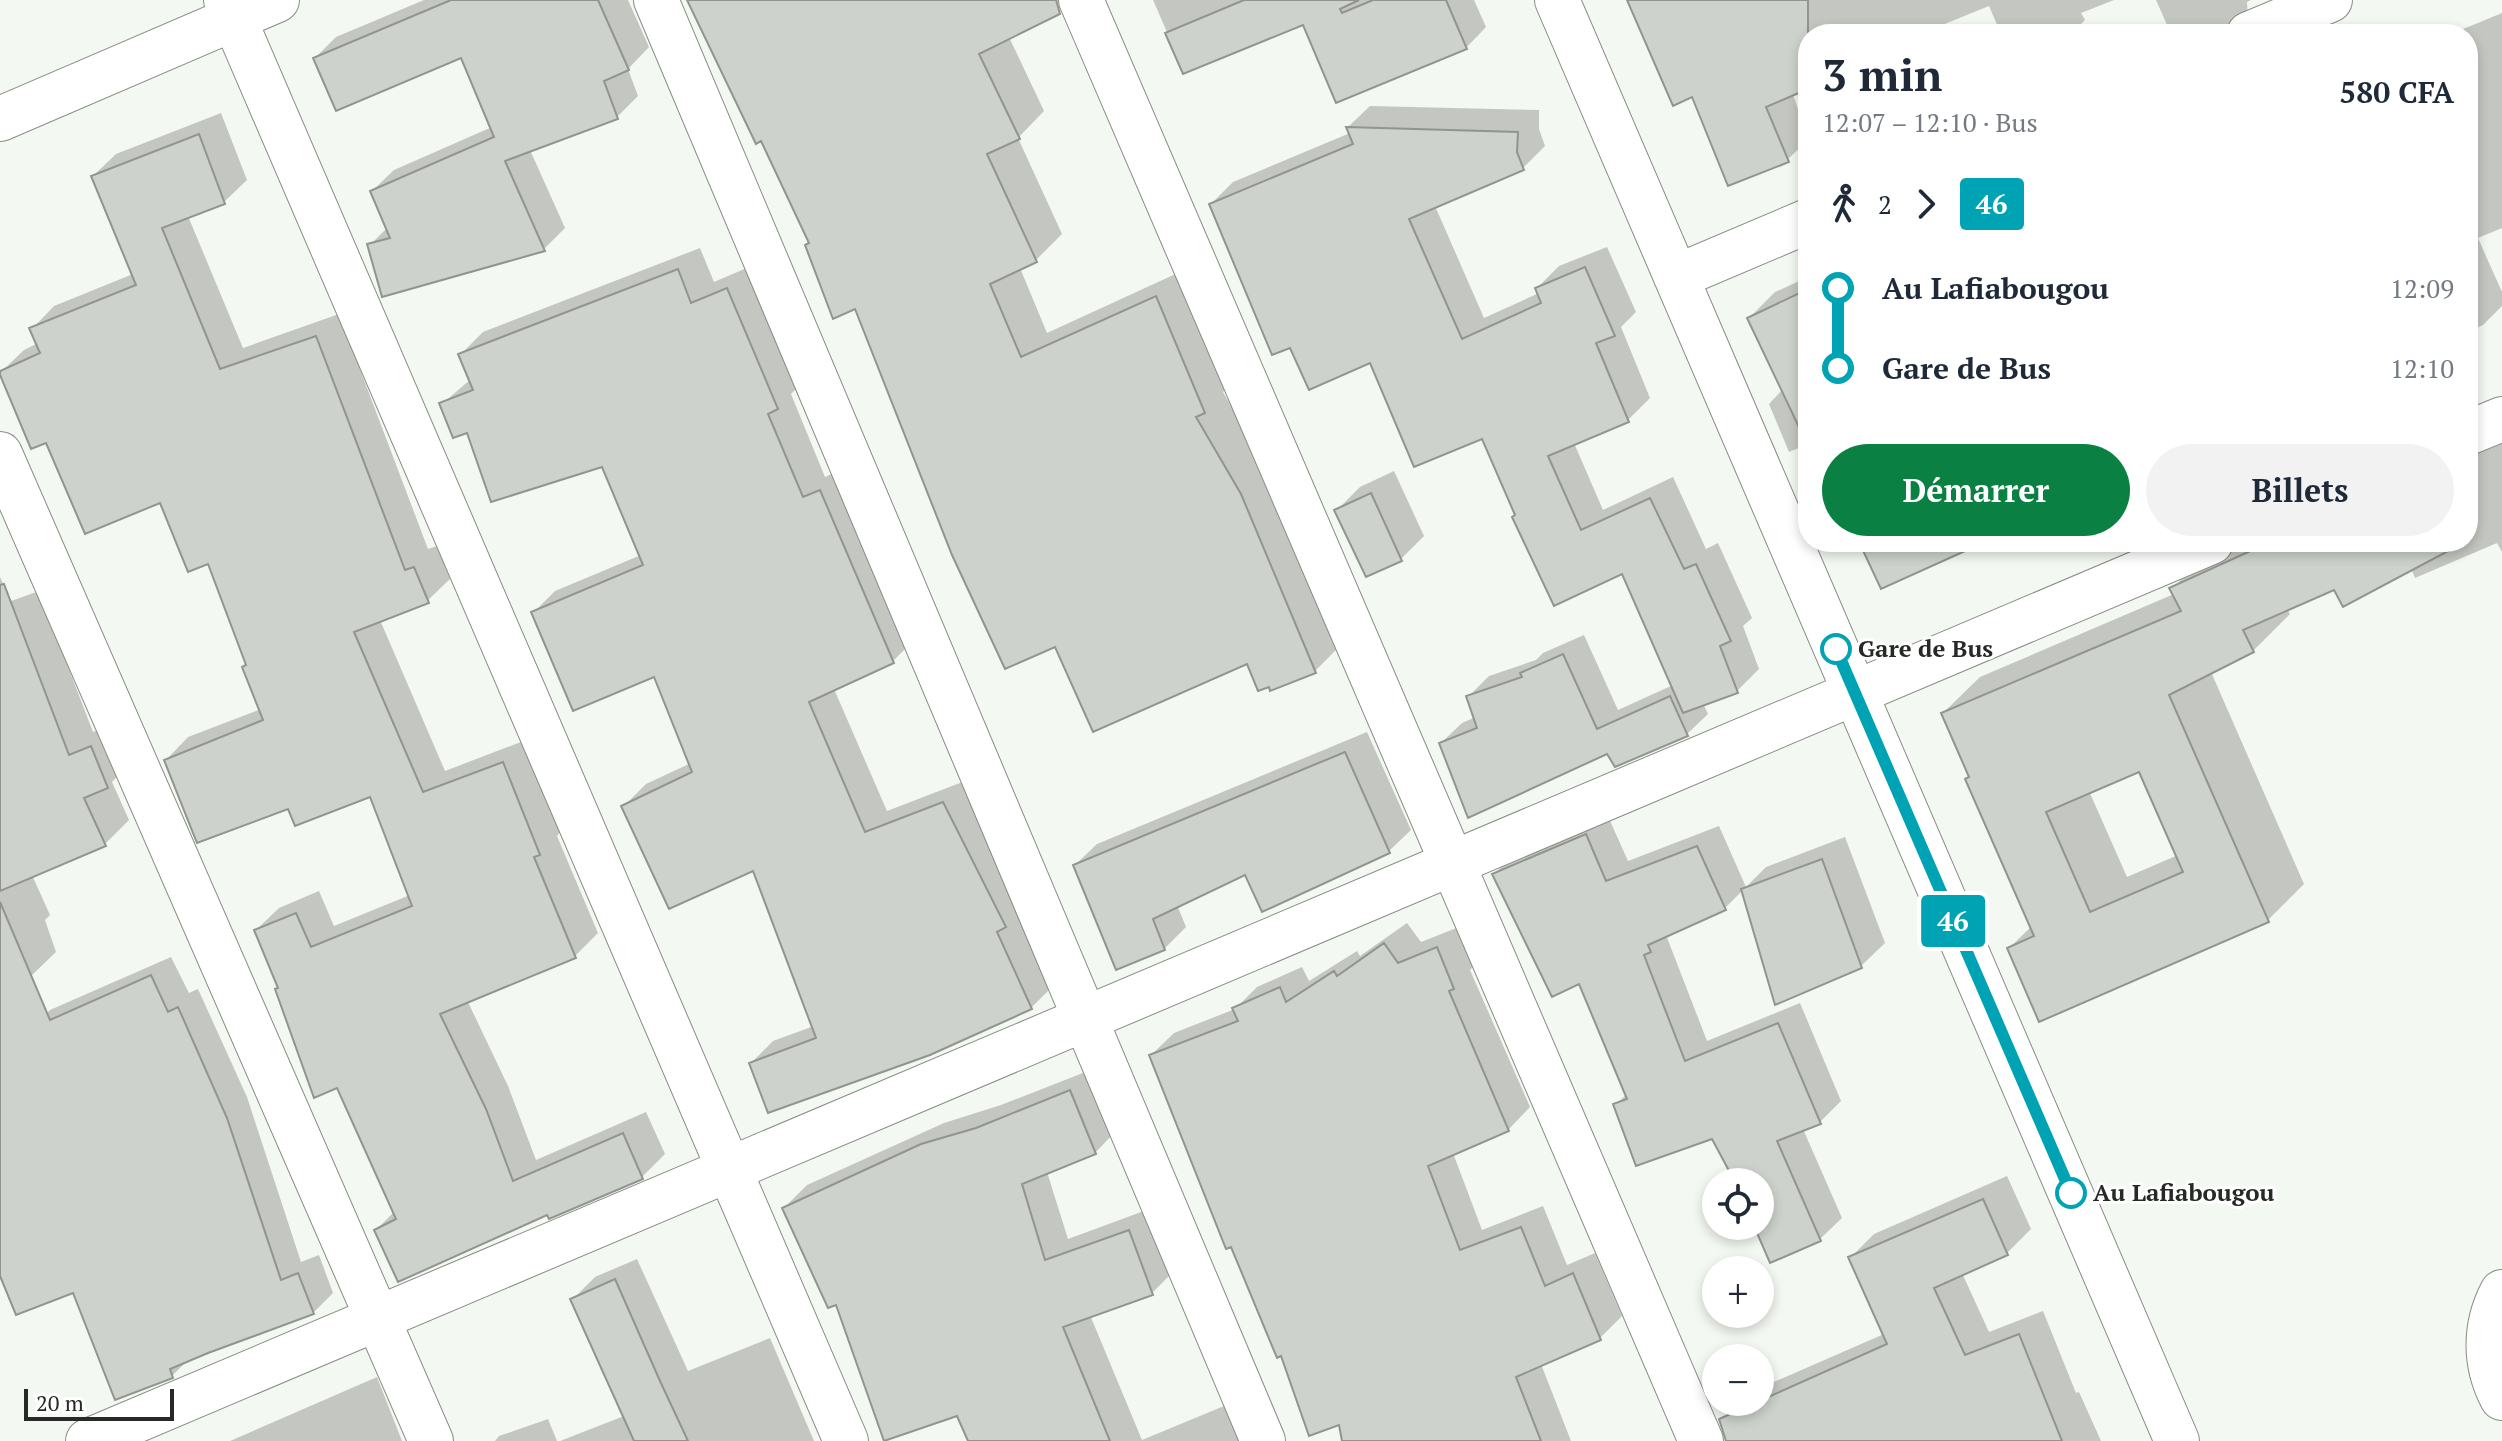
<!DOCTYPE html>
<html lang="fr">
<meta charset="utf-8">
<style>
body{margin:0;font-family:"PT Serif",serif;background:#f2f2f3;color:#1f2937;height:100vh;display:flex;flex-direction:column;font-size:30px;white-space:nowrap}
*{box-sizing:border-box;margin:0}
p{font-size:26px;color:#747a83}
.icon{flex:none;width:44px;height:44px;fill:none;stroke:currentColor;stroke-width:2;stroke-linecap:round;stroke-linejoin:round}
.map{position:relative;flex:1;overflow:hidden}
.drawer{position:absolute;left:1798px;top:24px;width:680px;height:528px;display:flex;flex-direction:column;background:#fff;border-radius:32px;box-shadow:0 4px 12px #0003}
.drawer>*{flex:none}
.badge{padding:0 16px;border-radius:6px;font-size:28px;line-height:52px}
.fabs{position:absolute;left:1702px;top:1168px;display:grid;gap:16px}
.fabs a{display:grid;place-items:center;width:72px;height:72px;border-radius:50%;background:#fff;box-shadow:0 4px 12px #0003;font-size:40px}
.scale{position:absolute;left:24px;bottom:20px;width:150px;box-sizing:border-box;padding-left:8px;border:4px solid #272927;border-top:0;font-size:22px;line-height:28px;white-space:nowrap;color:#272927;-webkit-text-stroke:6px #fff;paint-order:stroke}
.map>.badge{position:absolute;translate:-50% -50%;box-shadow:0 0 0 4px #fff}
.legs{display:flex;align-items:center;gap:12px;height:88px;padding:0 24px;font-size:26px}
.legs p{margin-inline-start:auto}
.headline{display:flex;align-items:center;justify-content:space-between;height:136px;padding:0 24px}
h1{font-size:44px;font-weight:700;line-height:60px}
.action{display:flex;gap:16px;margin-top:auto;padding:16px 24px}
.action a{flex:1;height:92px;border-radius:48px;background:#0b8043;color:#fff;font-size:32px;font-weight:700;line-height:92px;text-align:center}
.action a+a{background:#f2f2f3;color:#1f2937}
ul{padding:0 24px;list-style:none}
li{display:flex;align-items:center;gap:28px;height:80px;font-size:30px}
li i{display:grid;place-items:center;width:12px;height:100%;margin:0 10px;background:currentColor}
li i::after{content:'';width:20px;height:20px;margin:-10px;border:6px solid;border-radius:50%;background:#fff}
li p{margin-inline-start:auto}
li:first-child i{background:linear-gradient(#0000 50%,currentColor 0)}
li:last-child i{background:linear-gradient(currentColor 50%,#0000 0)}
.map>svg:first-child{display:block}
.shadow{fill:#0003;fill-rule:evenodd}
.building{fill:#ced2cc;stroke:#91948f;stroke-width:2;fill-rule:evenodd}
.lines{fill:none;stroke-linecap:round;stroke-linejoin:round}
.minor-casing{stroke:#888c86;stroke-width:46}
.minor{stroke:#fff;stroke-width:44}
.line-1-casing{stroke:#fff;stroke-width:18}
.line-1{stroke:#00a3b4;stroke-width:12}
.stop-1-dot{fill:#fff;stroke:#00a3b4;stroke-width:4}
.labels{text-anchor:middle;stroke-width:6;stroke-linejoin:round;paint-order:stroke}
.stop-label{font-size:24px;font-weight:bold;fill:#272927;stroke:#fff;text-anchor:start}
</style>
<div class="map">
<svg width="2502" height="1441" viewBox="0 0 2502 1441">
<rect width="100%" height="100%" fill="#f4f8f2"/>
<path class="shadow" d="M424,0h204l21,47 -21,22 10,27 -21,21 -87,33 35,78 -21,21 -174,-4 18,-18 -16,-36 22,-21 98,-43 -30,-72 -147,3 21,-21z
M690,0h369l-23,23 -27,14 35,74 -26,27 44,96 -26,26 -16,8 27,65 135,-62 48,115 -7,6 44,76 74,177 -26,26 -45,13 -22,-23 -192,-17 -200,-337 -45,-65 -49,-103z
M1153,0h321l12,27 -20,21 -162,-26 -120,49z
M1629,0h485l-33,13 4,7 -14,14h-70l-12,-28 -69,28h-112v53l-15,7 15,46 -21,20 -94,-65z
M2156,0h95l-4,2 1,18 14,14h-91z
M2502,13v215l-24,10 24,54v14l-19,19 -15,7v-298h-17z
M1370,106l169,4v19l6,17 -22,22 -88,38 49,112 55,-25 -2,-5 22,-22 48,-19 29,65 -15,15 29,71 -22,22 -54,23 29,67 70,-33 33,72 12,-6 34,75 -9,8 16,43 -22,22 -34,12 5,11 -21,20 -79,17 -167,-8 21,-20 14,-6 -7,-21 20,-20 47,-16 7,-7 41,-18 34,75 55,-25 -50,-114 -106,-57 -34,-78 -112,-76 -80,-15 -80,-141 22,-22 117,-49 -2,-6z
M221,113l26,67 -23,22 -36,14 55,132 96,-34 89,235 9,-3 13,33 -23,22 -47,19 65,151 81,-31 35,91 -4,5 41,97 -23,23 -108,44 41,86 28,74 110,-48 19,42 -23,23 -94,35 -172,18 19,-19 -57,-125 -58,-99 -24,-57 23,-22 40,-17 15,35 76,-31 -39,-101 -82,12 -123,-46 22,-23 73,-28 -52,-148 -48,-60 -114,-60 -46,-69 23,-22 14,-7 -6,-14 22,-23 79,-32 -40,-98 23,-22z
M700,248l14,34 35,-15 50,119 -8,8 34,83 17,-8 73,170 -22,22 -59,28 53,122 78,-30 88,205 -22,22 -280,55 22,-22 41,-15 -60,-158 -130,-62 22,-22 45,-21 -36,-88 -122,-62 22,-22 86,-36 -38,-91 -134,-34 -27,-26 29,-25 -10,-25 22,-22z
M1808,277v167l-19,8 -20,-48 14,-15 -34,-71 26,-26z
M2502,432v120l-5,-9 -82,35 -4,-10 -76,19 -48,22 3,5 -37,37 -42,21 93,212 -37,37 -258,27 23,-22 -89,-213 37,-36 194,-83 -2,-5 36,-37 21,-10h239v-97zM2140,769l38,86 -51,22 -38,-86z
M1394,471l30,65 -24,24 -63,-50 23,-23z
M0,577l11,24 28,-10 54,141 22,-9 16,39 -19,20 17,38 -24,24 -73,31 18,40 -5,5 11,32 -25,24 -31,8z
M1367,732l44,98 -22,21 -143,22 -69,32 9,22 -22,22 -89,-84 22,-21z
M1607,814l21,47 91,-35 27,61 20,-20 79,-30 40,106 -24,23 -118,-76 -18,18 -59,27 41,106 93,-38 41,98 -21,21 -17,7 39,89 -22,21 -65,-13h5v-44h-25l-22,-45 -98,-32 12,-11 -47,-113 -86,-107 22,-21z
M1407,923l14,19 38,-15 16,38 -5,5 60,137 -22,23 -55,23 29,77 61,-24 24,59 28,-12 27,63 -22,22 -59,26 30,77h-78l-211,-87 -131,-299 23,-22 61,-24 22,-22 45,-20 7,14 48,-30 3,5z
M171,957l18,36 9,-4 49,108 54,165 18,-7 14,38 -20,20 -126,48 -15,15 -98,-86 -74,-18v-193l30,-49 20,-20z
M1093,1069l24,61 -22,23 -48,19 21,67 84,-31 23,62 -23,23 -62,22 52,125 99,-41 18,42h-289l-12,-28 -72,27 -49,-138 -53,-94 23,-23 137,-62 57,-18z
M2007,1176l24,53 -24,24 -45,20 27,59 54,-21 33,82 3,-1 22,49h-356l-12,-27 12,-12h15v-14l124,-54 -34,-76 24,-24z
M637,1259l51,112 82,-33 44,103h-254l64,-25 -51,-117 22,-22z
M377,1377l25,64h-172z
M548,1419l9,22h-62l4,-5z"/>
<path class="building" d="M451,0h147l31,70 -25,11 14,38 -113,42 40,90 -163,46 -15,-53 23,-6 -20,-47 124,-54 -33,-79 -125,53 -23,-53z
M687,0h369l4,14 -81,40 41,85 -33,15 50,108 -47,22 31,73 135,-61 49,117 -9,4 45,77 75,179 -46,18 -1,-4 -11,4 -11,-27 -154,68 -38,-85 -50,22 -53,-114 -97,-246 -22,10 -28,-74 4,-2 -48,-102 -5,3z
M1244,0h115l-19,9 2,4 31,-13h73l21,49 -131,54 -33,-78 -120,49 -18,-41z
M1627,0h181v89l-42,18 23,55 -61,24 -36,-89 -19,9z
M1346,127l172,5 -1,20 7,18 -115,49 53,120 79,-36 -6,-15 50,-21 30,69 -19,7 33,79 -81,34 33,74 69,-32 34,71 12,-5 35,77 -11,5 18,47 -55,20 -61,-139 -68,32 -42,-89 3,-2 -33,-76 -68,28 -44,-104 -61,27 -19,-42 -18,7 -63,-151 144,-60z
M199,134l26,70 -63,24 58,141 96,-33 89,234 9,-3 15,36 -75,29 69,160 80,-30 37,93 -6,2 42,101 -136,56 46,95 27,72 110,-48 20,46 -94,40 -2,-4 -149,67 -24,-52 22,-11 -59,-131 -23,10 -39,-109 3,-1 -24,-58 42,-17 15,34 101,-41 -42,-109 -75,29 -7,-17 -91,34 -33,-83 99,-40 -21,-53 4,-2 -38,-101 -20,8 -28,-69 -75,31 -39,-91 -15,6 -31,-74v-4l40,-18 -11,-25 107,-43 -45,-109z
M678,269l13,34 36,-15 51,121 -10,5 35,83 17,-7 74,173 -85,39 56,130 78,-30 63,125 -9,5 35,77 -102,46 -162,58 -19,-50 67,-25 -63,-167 -84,38 -48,-103 71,-34 -38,-95 -81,34 -42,-99 112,-47 -41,-98 -111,35 -24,-69 -14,5 -14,-35 34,-13 -15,-36z
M1808,289v157l-61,-128z
M1371,493l31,68 -36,16 -32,-67z
M1859,542h126l-104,47z
M2270,542h195l-122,65 -9,-17 -91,40 11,22 -85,43 100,227 -230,100 -32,-74 27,-12 -69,-157 4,-2 -28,-64 240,-102 -12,-23zM2139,772l44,100 -93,40 -44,-100z
M4,584l65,171 22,-9 17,42 -24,10 22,48 -106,45v-306z
M1563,654l34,75 73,-33 18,40 -73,31 -8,-13 -139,64 -29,-75 38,-15 -11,-32 56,-19 -2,-4z
M1345,752l45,101 -128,59 -17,-37 -92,44 12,31 -49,20 -43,-105z
M1586,834l20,47 91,-35 29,64 -78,35 3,7 -7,3 41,106 93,-38 43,101 -44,17 44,100 -51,22 -16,-37h6v-44h-25l-23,-43 -76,27 -23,-62 14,-5 -48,-115 -27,13 -60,-123z
M1822,859l40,109 -87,37 -34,-116z
M0,902l50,118 101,-45 17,37 10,-5 49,111 54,162 17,-7 16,41 -106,39 -38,16 3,9 -58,22 -42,-107 -57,22 -16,-39z
M1384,943l14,20 39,-16 17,42 -5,2 60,140 -81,35 32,84 61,-23 24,59 28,-13 28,67 -85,37 25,64h-199l-3,-16 -30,11 -28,-80 -4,2 -46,-111 -5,2 -77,-194 89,-34 -6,-13 48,-21 6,15 48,-31 3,5z
M1070,1090l26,64 -74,30 23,76 84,-30 24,65 -90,32 47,114h-142l-11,-25 -73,25 -48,-136 -8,3 -46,-100 139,-64 55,-16z
M1983,1199l25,56 -74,33 31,67 54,-21 43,107h-336l-7,-22 168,-75 -39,-87z
M615,1279l45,102 28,60h-54l-64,-142z"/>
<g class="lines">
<g class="minor-casing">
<path id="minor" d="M226,0l620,1441
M656,0l607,1441
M1081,0l620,1441
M1557,0l620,1441
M2249,34l81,-34
M0,119l277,-119
M1676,277l132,-56
M2468,433l34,-14
M0,454l431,987
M2502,1292c-18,34 -18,72 0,106
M88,1441l2123,-899"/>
</g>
<use href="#minor" class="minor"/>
</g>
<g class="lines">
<g class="line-1-casing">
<path id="line-1" d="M1836,649l235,544"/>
</g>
<use href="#line-1" class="line-1"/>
</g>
<g class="stop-1-dot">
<circle cx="1836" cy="649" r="14"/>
<circle cx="2071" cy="1193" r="14"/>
</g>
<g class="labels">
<g class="stop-label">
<text x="1858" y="657">Gare de Bus</text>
<text x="2093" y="1201">Au Lafiabougou</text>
</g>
</g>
</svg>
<div class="fabs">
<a><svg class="icon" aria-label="locate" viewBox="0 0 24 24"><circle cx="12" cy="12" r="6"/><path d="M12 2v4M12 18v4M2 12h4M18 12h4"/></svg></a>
<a>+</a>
<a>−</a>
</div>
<div class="scale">20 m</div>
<b class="badge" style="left:1953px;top:921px;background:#00a3b4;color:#fff">46</b>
<section class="drawer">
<div class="headline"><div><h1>3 min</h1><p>12:07 – 12:10 · Bus</p></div><b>580 CFA</b></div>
<div class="legs"><svg class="icon" aria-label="walk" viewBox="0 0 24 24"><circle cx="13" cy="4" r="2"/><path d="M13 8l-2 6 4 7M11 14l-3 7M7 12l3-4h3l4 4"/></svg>2<svg class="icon" aria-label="forward" viewBox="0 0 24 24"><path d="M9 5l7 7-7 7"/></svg><b class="badge" style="background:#00a3b4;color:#fff">46</b></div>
<ul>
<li><i style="color:#00a3b4"></i><b>Au Lafiabougou</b><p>12:09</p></li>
<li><i style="color:#00a3b4"></i><b>Gare de Bus</b><p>12:10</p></li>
</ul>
<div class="action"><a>Démarrer</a><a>Billets</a></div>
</section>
</div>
